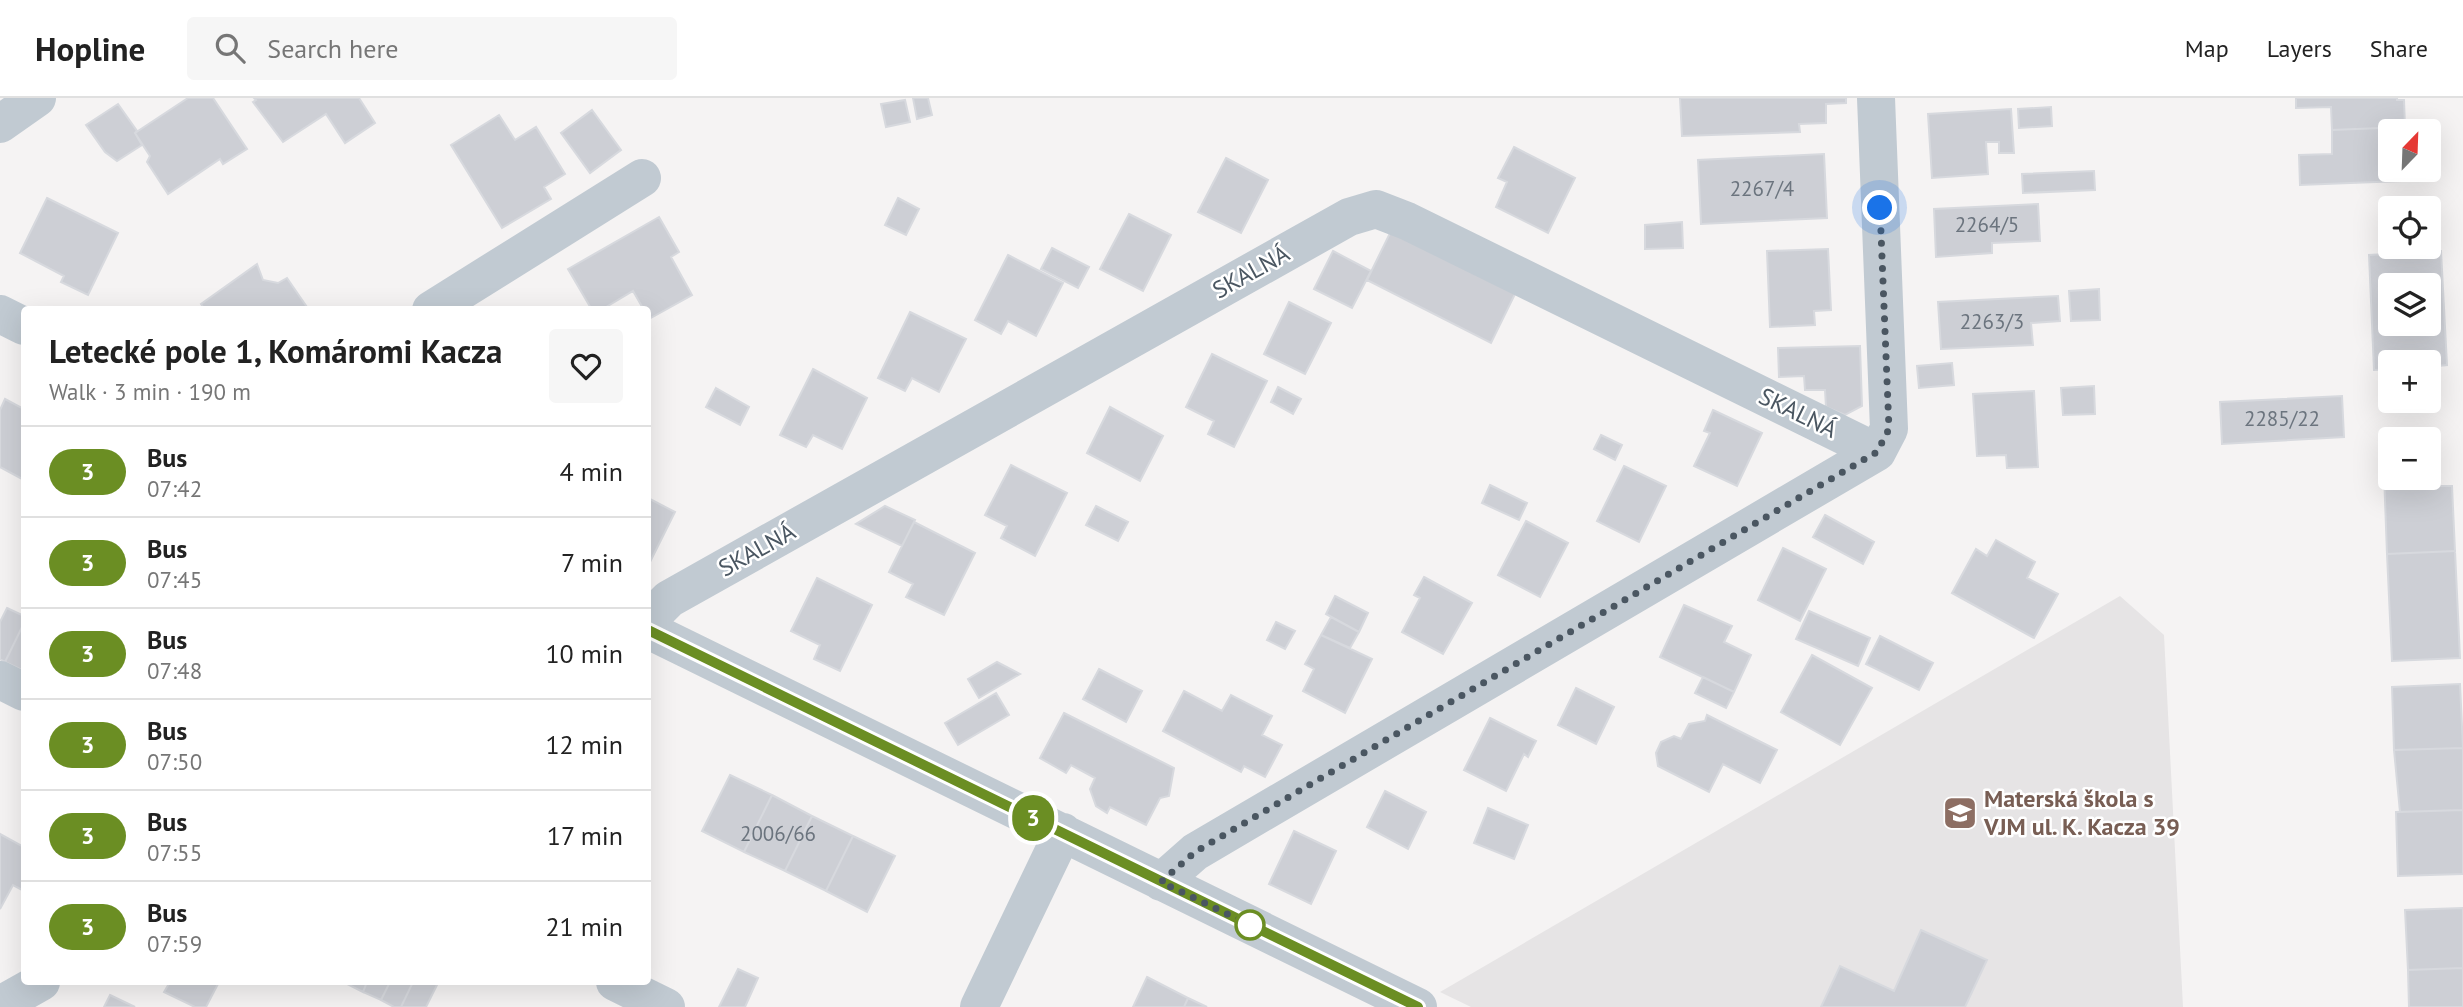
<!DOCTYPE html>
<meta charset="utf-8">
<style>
body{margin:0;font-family:"PT Sans",sans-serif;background:#f6f6f6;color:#222;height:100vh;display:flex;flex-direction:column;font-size:26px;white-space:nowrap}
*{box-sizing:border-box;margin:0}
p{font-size:23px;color:#767676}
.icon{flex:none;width:38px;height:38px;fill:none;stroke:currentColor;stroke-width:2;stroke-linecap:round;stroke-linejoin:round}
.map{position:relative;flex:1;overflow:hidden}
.drawer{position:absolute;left:21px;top:208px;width:630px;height:679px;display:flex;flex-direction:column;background:#fff;border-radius:7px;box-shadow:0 7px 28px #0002}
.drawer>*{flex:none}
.badge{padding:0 14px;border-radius:23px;font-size:24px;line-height:46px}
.needle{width:46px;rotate:23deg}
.controls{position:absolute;left:2378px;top:21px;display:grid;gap:14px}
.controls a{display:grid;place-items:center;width:63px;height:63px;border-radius:7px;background:#fff;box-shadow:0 7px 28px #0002;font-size:35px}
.you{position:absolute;width:35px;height:35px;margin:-18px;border:5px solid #fff;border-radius:50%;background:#1a73e8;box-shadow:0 0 0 10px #1a73e833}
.map>.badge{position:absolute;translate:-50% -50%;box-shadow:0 0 0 4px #fff}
.round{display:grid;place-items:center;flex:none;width:74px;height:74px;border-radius:7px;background:#f6f6f6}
.summary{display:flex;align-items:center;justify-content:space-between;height:119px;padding:0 28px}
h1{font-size:33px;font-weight:700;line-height:52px}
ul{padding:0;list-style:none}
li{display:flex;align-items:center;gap:21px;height:91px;padding:0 28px;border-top:2px solid #e0e0e0}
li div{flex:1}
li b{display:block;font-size:26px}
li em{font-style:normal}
li .badge{min-width:77px;font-weight:700;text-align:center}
header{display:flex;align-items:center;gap:42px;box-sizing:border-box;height:98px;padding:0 35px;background:#fff;border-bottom:2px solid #e0e0e0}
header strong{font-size:33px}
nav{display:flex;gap:38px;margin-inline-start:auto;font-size:24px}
.search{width:490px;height:63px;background:#f6f6f6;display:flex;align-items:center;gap:18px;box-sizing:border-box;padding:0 24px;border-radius:7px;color:#767676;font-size:26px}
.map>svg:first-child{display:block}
.education{fill:#e6e4e5}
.building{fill:#cdcfd5;stroke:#d7d9de;stroke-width:2;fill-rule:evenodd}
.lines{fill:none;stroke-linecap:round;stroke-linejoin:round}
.street{stroke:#c1cad2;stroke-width:38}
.line-casing{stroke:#fff;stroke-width:16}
.line{stroke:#6b8e23;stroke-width:10}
.walk{stroke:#4a5661;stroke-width:7;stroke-dasharray:0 12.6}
.stop-dot{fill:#fff;stroke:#6b8e23;stroke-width:3.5}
.labels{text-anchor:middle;stroke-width:5;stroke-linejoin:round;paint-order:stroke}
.number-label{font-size:21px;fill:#6b747e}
.street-label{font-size:24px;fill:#4a5661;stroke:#fff}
.education-label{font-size:24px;font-weight:bold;fill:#785e54;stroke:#fff;text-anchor:start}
</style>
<header>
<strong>Hopline</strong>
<div class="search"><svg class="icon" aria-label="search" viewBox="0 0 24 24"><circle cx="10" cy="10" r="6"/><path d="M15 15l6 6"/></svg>Search here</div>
<nav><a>Map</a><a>Layers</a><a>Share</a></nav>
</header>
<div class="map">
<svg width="2463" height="909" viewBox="0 0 2463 909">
<rect width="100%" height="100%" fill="#f5f3f3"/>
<path class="education" d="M2120,498l44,39 19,372h-712l-31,-15z"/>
<path class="building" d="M188,0h25l34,51 -24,15 -3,-5 -52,35 -21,-32 3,-6 -15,-23z
M254,0h105l16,25 -30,20 -19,-29 -43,28 -30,-40 3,-2z
M913,0h15l4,17 -15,4z
M1680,0h166v5l-20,1v19l-27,1 1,8 -118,4z
M2296,0h101v2h7l1,27 -73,3 -1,-23 -35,1z
M905,2l5,22 -24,5 -5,-23z
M118,6l19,27 -2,2 7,12 -25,16 -12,-9 -19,-27z
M2051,9l1,19 -33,2 -1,-19z
M2011,11l3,44h-15v-11h-13l2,32 -56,4 -4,-64z
M592,12l29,40 -31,23 -29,-40z
M499,17l16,25 21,-13 29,47 -21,13 7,12 -49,29 -51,-83z
M2405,29v4h-15v39h11v11l-101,4 -1,-30 33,-1v-24z
M1514,49l61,31 -27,55 -52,-26 11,-25 -9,-4z
M1824,56l3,64 -126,6 -3,-64z
M1226,60l42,22 -27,53 -43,-21z
M2094,73l1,19 -72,3 -1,-19z
M47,100l71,35 -30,62 -27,-13 3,-6 -44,-23z
M898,100l21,11 -13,26 -21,-10z
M2038,106l2,37 -48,2v10l-56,4 -2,-48z
M1129,116l42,21 -28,56 -43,-22z
M659,119l20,35 -8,5 21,38 -43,24 -1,-9h-4l-11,-19 -32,19h-9l-24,-41z
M1682,124l1,26 -38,1v-24z
M1392,131l124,63 -25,51 -124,-63z
M1052,150l37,19 -11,21 -37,-19z
M1828,151l3,61 -17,1 1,14 -45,2 -3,-76z
M1333,153l38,20 -19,37 -38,-19z
M2441,153l6,114 -18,2v-5h-39v7l-16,1 -5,-115zM2390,187h39v39h-39z
M1008,157l55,28 -27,53 -28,-15 -7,13 -26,-14z
M257,166l6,16 15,3 9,-5 22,32h-104l-4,-6z
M2099,191l1,31 -29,1 -2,-30z
M2058,198l2,25 -29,2 2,22 -92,4 -3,-47z
M1289,204l42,21 -26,51 -41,-20z
M910,214l56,27 -27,53 -27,-14 -7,13 -27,-13z
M1860,248l2,60 -17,9 -19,-8 -1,-17h-20l-1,-14 -25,1 -1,-29z
M1212,256l55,27 -33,66 -26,-13 6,-13 -28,-14z
M1952,265l2,22 -35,3 -2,-22z
M813,271l54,29 -25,51 -29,-14 -7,12 -26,-12z
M2094,288l1,28 -32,1 -2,-27z
M1278,289l23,12 -8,15 -22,-12z
M716,290l33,19 -9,18 -34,-18z
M2034,293l4,76 -31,1 -1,-13 -29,1 -4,-62z
M2342,298l2,41 -122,7 -2,-42z
M5,301l19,10v71l-24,-13v-57z
M1110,309l53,29 -23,45 -53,-28z
M1713,312l49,23 -25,53 -43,-20 16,-33 -6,-2z
M1601,337l21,10 -7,15 -21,-11z
M1011,367l56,28 -32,63 -34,-18 6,-12 -22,-11z
M1624,368l42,20 -27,56 -42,-21z
M2429,373l2,15h21l3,65 -68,3 -3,-81 6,-1v6h39z
M1490,387l37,18 -8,17 -37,-17z
M648,400l27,14 -26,52 -1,-1z
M885,408l30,14 -13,26 -46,-22z
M1096,408l32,16 -10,19 -32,-16z
M1825,417l49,27 -11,22 -50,-27z
M1526,423l42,22 -28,54 -42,-22z
M914,424l61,31 -31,62 -38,-18 7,-13 -24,-12z
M1996,442l39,22 -8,16 31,16 -24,44 -82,-45 24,-44 11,7z
M1783,450l43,21 -26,52 -42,-21z
M2455,453l5,107 -68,3 -5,-107z
M1424,479l48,26 -29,51 -41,-22 18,-34 -6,-3z
M817,480l55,27 -32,66 -26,-12 6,-14 -29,-14z
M1335,498l33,17 -9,19 -33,-18z
M1684,507l48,21 -8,16 27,13 -17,37 -74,-35z
M7,510l17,8v7l-19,39 -5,-3v-37z
M1809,513l61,27 -12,28 -62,-27z
M1331,519l28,15 -9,16 -29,-13z
M1276,524l19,9 -10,18 -18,-9z
M24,525v48l-19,-9z
M1321,537l51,24 -27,54 -42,-22 11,-22 -9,-5z
M1880,538l53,27 -14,27 -53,-26z
M1812,557l60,33 -32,57 -59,-33z
M997,564l23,12 -41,24 -11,-19z
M1099,571l43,22 -16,31 -43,-23z
M1703,579l31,15 -8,16 -31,-15z
M2460,586l3,64 -69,2 -2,-63z
M1576,590l38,19 -18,37 -38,-19z
M1184,593l38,20 9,-16 41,21 -10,19 20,10 -17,32 -21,-11 -3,6 -78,-41z
M996,595l13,22 -51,30 -13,-22z
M1064,615l110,55 -5,28 -9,2 -14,27 -36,-18 -3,6 -11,-7 -6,-17 5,-11 -24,-13 -5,8 -26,-15z
M1707,617l70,35 -17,33 -37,-19 -14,28 -51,-26 -2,-13 5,-11 13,-6 7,3 8,-15 16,-3z
M1490,620l46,23 -8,16 -4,-3 -18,37 -42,-21z
M2463,650v62l-63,2 -6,-62z
M730,677l42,20 -28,57 -42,-21z
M1385,693l41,21 -18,37 -41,-22z
M772,697l40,21 -27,55 -41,-19z
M1488,710l40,17 -14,34 -40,-16z
M2463,712v64l-65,2 -2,-64z
M812,718l41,20 -27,55 -41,-20z
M1294,733l42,20 -25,53 -42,-20z
M0,736l24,13v44l-11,-6 -13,24z
M853,738l42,20 -28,56 -41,-21z
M2463,810v60l-55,2 -3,-60z
M1921,832l66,30 -22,47h-144l19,-41 54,25z
M2463,870v39h-54l-1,-37z
M738,871l20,9 -13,29h-26z
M1147,879l41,21 -4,9h-51z
M170,884h49l-13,25h-11l-31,-15z
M345,884h22l-4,10 -18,-9z
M367,884h23l-9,18 -18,-8z
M390,884h23l-12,25h-7l-13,-7z
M413,884h18l6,3 -11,22h-25z
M110,897l25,12h-31z
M1188,900l19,9h-23z"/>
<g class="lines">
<path class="street" d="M1876,0l13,331 -12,23
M0,26l37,-26
M431,212l211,-132
M0,216l24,12
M648,522l21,-21 680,-382 27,-8 31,12 470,231
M648,532l770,377
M0,582l24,12
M1161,784l34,-30 682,-400
M615,884l51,25
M0,907l41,-23
M979,909l84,-175"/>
</g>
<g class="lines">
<g class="line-casing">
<path id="line" d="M648,532l770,377"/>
</g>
<use href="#line" class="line"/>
<path class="walk" d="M1250,827l-89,-43 34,-30 682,-400 12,-23 -9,-221"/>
</g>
<defs>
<g id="school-square" transform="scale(1.75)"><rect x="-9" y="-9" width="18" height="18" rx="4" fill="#8d6e63" stroke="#fff"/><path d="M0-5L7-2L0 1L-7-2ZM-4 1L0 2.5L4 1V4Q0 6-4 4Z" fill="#fff"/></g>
</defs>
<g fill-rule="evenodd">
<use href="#school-square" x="1960" y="715"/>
</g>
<circle class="stop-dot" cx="1250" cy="827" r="14"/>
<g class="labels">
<g class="number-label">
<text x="1762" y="98">2267/4</text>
<text x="1987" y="134">2264/5</text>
<text x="1992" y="231">2263/3</text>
<text x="2282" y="328">2285/22</text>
<text x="778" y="743">2006/66</text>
</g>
<g class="street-label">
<text transform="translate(1251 174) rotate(-29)" y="8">SKALNÁ</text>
<text transform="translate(1798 315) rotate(26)" y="8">SKALNÁ</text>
<text transform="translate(757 452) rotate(-29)" y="8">SKALNÁ</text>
</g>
<g class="education-label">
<text x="1984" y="709">Materská škola s<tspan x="1984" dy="28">VJM ul. K. Kacza 39</tspan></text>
</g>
</g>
</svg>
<div class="controls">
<a><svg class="needle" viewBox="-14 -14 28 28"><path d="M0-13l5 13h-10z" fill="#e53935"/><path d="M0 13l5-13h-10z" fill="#767676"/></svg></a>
<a><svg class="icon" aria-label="locate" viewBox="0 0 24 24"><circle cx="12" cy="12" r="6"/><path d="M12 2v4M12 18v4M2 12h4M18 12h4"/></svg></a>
<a><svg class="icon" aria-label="layers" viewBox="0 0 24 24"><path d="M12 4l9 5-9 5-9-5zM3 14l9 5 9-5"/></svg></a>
<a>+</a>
<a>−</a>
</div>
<div class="you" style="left:1880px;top:110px"></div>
<b class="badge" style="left:1033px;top:720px;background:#6b8e23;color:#fff">3</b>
<section class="drawer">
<div class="summary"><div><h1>Letecké pole 1, Komáromi Kacza</h1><p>Walk · 3 min · 190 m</p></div><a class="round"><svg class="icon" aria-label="heart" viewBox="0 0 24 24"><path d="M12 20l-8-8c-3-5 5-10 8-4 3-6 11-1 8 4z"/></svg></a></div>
<ul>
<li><span class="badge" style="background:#6b8e23;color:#fff">3</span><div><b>Bus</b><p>07:42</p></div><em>4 min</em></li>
<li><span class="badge" style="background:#6b8e23;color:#fff">3</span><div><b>Bus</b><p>07:45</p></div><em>7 min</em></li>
<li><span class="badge" style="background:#6b8e23;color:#fff">3</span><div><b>Bus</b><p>07:48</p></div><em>10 min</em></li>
<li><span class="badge" style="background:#6b8e23;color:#fff">3</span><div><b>Bus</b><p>07:50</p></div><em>12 min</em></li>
<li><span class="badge" style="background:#6b8e23;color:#fff">3</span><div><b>Bus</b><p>07:55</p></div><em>17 min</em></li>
<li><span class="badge" style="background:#6b8e23;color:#fff">3</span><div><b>Bus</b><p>07:59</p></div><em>21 min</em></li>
</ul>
</section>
</div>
